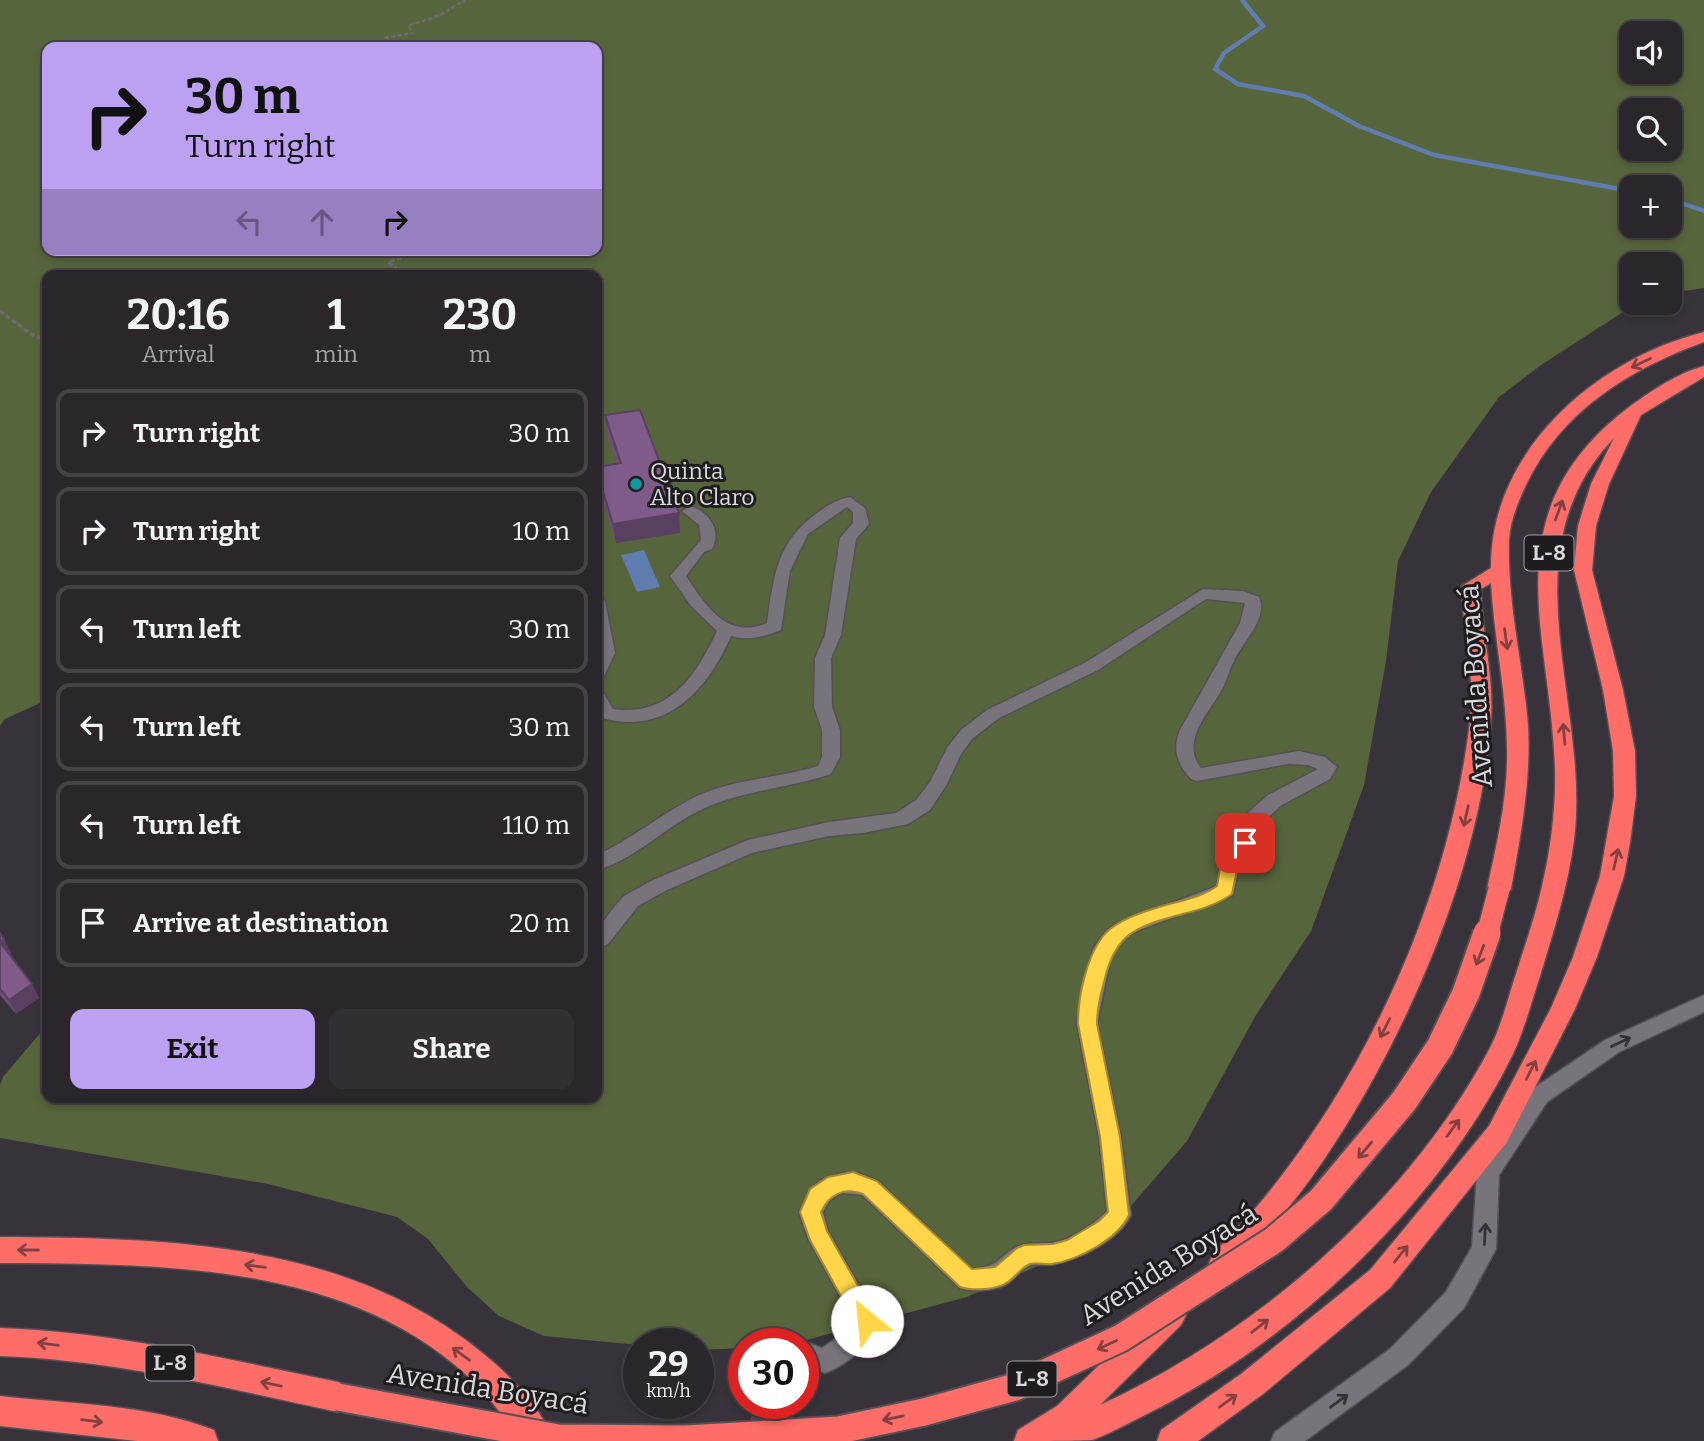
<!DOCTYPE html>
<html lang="en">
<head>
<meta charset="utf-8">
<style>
  body { margin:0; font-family:Bitter,serif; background:#322e34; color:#f1f3f6; height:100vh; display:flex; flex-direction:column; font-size:26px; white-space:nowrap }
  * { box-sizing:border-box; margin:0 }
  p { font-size:23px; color:#a5a5a9 }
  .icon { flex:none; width:38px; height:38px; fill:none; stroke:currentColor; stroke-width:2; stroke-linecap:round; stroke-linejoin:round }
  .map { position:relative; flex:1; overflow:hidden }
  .panel { position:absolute; left:42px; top:270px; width:560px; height:833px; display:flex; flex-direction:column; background:#2a262c; border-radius:14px; box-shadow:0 4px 10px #0003,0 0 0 2px #464348 }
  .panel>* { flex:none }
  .guide { position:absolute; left:42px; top:42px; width:560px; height:214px; border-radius:14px; box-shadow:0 4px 10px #0003,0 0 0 2px #464348; background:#bca0f2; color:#111; overflow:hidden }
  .buttons { position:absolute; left:1619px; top:21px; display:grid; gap:14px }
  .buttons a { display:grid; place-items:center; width:63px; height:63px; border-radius:14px; background:#2a262c; box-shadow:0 4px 10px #0003,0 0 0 2px #464348; font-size:35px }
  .speed { position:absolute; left:623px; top:1328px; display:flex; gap:14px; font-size:35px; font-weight:700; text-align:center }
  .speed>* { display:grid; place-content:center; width:91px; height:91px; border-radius:50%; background:#2a262c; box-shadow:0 4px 10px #0003,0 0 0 2px #464348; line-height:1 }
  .speed small { font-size:18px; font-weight:400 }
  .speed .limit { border:10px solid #d22; background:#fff; color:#111 }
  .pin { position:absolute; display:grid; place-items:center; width:60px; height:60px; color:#fff; margin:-30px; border-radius:14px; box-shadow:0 4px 10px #0006 }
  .me { position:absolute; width:77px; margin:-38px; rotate:332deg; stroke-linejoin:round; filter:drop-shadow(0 0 5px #0008) }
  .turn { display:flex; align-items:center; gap:24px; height:147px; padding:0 28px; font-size:32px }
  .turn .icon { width:91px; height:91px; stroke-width:2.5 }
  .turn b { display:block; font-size:49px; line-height:60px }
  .lanes { display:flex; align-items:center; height:66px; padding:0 28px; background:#0003; justify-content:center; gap:35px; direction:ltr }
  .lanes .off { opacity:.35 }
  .eta { display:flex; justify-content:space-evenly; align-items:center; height:119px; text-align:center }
  .eta b { font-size:42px; font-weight:700; line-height:49px }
  .cta { display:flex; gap:14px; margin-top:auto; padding:14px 28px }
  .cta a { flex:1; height:80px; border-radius:14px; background:#bca0f2; color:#111; font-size:28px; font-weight:700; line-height:80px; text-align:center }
  .cta a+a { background:#322e34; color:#f1f3f6 }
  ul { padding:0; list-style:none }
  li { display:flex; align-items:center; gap:21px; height:88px; margin:0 14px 10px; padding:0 14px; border:4px solid #464348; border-radius:14px }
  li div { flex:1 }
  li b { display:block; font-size:26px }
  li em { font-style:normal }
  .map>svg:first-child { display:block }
  .green { fill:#57653c; fill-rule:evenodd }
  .water { fill:#5f7dae }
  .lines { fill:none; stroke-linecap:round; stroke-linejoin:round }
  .stream { stroke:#5f7dae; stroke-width:4.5 }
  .minor-tunnel { stroke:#504c52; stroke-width:23; stroke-dasharray:23 11; stroke-linecap:butt }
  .minor-casing { stroke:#545055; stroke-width:3 }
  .highway-casing { stroke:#545055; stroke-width:3 }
  .path-far1 { stroke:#6e6970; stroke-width:2.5; stroke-dasharray:4.5 2; stroke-linecap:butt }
  .path { stroke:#6e6970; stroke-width:3.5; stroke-dasharray:5 2.5; stroke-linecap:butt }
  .minor { fill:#79737b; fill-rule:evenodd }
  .highway { fill:#fe6d68; fill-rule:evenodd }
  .highway-bridge-far1-casing { stroke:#545055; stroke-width:24; stroke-linecap:butt }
  .highway-bridge-casing { stroke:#545055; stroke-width:31; stroke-linecap:butt }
  .highway-bridge-far1 { stroke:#fe6d68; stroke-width:21 }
  .highway-bridge { stroke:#fe6d68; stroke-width:27 }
  .wall { fill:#6d4e77 }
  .shaded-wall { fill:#594061 }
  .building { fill:#7f5b8a; stroke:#594061; stroke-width:2 }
  .oneway { stroke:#834040 }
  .oneway2 { stroke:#353236 }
  .route { fill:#ffd54a; stroke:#a68a30; stroke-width:2 }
  .culture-dot { fill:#0f9aa8; stroke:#1e1c1f; stroke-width:2.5 }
  .labels { text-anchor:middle; stroke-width:6; stroke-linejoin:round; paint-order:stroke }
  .shield { fill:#1e1c1f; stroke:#a29fa3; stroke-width:2 }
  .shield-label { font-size:21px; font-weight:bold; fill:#dbd7dc }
  .poi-label { font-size:23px; fill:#dbd7dc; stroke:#1e1c1f; text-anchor:start }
  .near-street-label { font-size:28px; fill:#dbd7dc; stroke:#1e1c1f }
</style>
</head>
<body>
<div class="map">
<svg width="1704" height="1441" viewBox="0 0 1704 1441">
  <rect width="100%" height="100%" fill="#38333a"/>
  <path class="green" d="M 0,0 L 1704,0 L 1704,288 L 1670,293 L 1670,264 L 1631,264 L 1631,303 L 1644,303 L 1620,314 L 1541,365 L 1499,397 L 1431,492 L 1398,561 L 1386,661 L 1364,785 L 1311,931 L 1256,1015 L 1187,1141 L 1130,1207 L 1065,1254 L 967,1297 L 791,1344 L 744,1344 L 744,1348 L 698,1350 L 698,1344 L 639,1345 L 544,1336 L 499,1316 L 467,1287 L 428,1239 L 397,1217 L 268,1184 L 0,1138 L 0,1085 L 3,1077 L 47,1025 L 47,1097 L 597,1097 L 597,275 L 47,275 L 47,700 L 5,719 L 0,726 ZM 1631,33 L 1670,33 L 1670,72 L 1631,72 ZM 47,47 L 597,47 L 597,250 L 47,250 ZM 1631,110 L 1670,110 L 1670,149 L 1631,149 ZM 1631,187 L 1670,187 L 1670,226 L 1631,226 Z"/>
  <polygon class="water" points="644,550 660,587 637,592 621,555"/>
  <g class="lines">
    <g class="stream">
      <polyline points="1242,0 1263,26 1224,53 1215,69 1238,84 1304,96 1359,126 1434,155 1631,191"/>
      <polyline points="1670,199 1704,211"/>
    </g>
    <polyline class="minor-tunnel" points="753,1441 770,1404"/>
    <g class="minor-casing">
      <g id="minor">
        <path d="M 850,497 L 865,508 L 869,524 L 856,539 L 841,635 L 831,658 L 832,707 L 840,730 L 840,757 L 831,774 C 790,788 745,790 705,808 C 667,824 639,858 597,870 L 597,855 C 630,840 657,817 689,800 C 728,779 776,779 818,766 L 822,757 L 822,730 L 814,707 L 815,658 L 825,635 L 840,538 L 853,523 L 853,512 L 847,507 L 808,534 L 790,571 L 781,630 C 763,637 750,641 731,636 C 707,691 666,736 602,718 L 597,712 L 597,690 L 603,692 L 613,709 C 669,717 696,676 717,631 L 691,606 L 670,576 L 701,540 L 699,525 L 682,511 L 690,506 C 709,512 722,530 712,549 L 704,552 L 686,576 C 706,606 727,640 767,623 C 773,581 776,544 812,517 C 825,507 834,500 850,497 Z"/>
        <path d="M 1203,589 L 1243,591 L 1259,597 C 1269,618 1242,643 1234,661 C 1229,670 1227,681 1221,691 C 1208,714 1180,742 1201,768 L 1299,751 L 1325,757 L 1337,767 L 1330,779 L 1282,805 L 1257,827 L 1254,843 L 1241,856 L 1233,895 L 1134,932 L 1121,941 L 1112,952 L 1097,1024 L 1121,1137 L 1131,1215 C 1119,1240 1081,1258 1055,1264 C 1047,1266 1035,1263 1028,1266 C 1020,1270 1015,1279 1007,1284 C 995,1291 972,1292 960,1288 L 862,1195 L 840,1193 L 829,1201 L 823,1212 L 828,1231 L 879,1321 C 868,1345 851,1363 825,1373 L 803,1365 L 803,1344 L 796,1344 L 803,1341 L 822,1348 L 850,1329 L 854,1321 L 809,1241 L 799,1212 L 808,1195 L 819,1181 L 842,1173 L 860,1174 L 878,1181 L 972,1269 C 1002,1265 994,1260 1016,1247 C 1026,1242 1039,1244 1049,1243 C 1069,1242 1093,1225 1107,1211 L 1099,1137 L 1077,1024 L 1093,949 L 1107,930 L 1120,922 L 1217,886 L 1222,853 L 1236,840 L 1241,819 L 1268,795 L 1318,769 L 1308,765 L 1288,764 L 1197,781 L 1191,779 C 1177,763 1172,750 1180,730 L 1240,623 L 1245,603 L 1206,599 L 1098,670 L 999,718 L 973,738 L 961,754 L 947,784 L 930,810 L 908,824 L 863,833 L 829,836 L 752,853 L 667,890 L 638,906 L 609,943 L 597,950 L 597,930 L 615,906 L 624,896 L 653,880 L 748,840 L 829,822 L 896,813 L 916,800 L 930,782 L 947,748 L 961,730 L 987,710 L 1086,662 Z"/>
        <polygon points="597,596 605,601 615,653 603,678 597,680"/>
        <polygon points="1704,995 1704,1012 1619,1052 1547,1102 1499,1175 1496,1249 1464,1308 1408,1365 1305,1441 1271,1441 1275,1432 1390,1349 1446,1292 1472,1247 1477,1173 1531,1090 1605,1040"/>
      </g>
    </g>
    <g class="highway-casing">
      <g id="highway">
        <path d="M 1704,332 L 1704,342 C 1630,369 1561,411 1526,485 C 1518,502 1510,521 1509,540 C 1507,603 1523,664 1528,725 C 1531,781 1521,834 1511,889 L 1507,895 L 1499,898 L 1491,895 L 1487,889 C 1497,843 1508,797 1507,750 C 1507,694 1494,639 1491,583 L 1481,589 L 1481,592 C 1482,635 1494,676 1491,719 C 1482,866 1405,1040 1323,1161 C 1296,1201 1265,1236 1233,1272 L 1223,1276 L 1213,1272 L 1209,1263 L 1213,1254 C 1228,1237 1245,1221 1260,1203 C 1369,1071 1447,899 1469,729 C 1473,699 1471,668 1467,639 C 1465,621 1461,604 1462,586 L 1491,568 C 1490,451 1596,359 1704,332 Z"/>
        <path d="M 1704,366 L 1704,377 L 1641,415 L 1609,484 L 1596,526 L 1592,570 L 1623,690 L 1635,751 L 1636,796 L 1630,843 L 1624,876 L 1597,957 L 1575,1009 L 1507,1142 L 1390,1288 L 1263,1394 L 1198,1441 L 1157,1441 L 1161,1430 L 1241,1374 L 1370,1270 L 1489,1126 L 1551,1008 L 1573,957 L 1600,876 L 1614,796 L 1613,751 L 1603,690 L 1574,570 L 1578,526 L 1591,484 L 1614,438 C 1504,553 1591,703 1574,840 C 1568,886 1554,930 1541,973 C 1532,1000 1525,1028 1513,1054 C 1440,1203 1293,1342 1145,1415 C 1128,1423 1110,1434 1092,1440 C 1072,1441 1035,1441 1014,1441 L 1018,1430 L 1057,1406 L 1161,1305 L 1171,1301 L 1181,1305 L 1186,1315 L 1181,1325 L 1100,1405 C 1257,1333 1409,1201 1490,1048 C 1501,1027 1507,1002 1514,980 C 1524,948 1535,918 1542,886 C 1551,847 1556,808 1555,769 C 1551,634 1493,519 1619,415 C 1643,396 1675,374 1704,366 Z"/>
        <path d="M 0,1237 C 163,1238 336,1241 471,1344 C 503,1368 538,1402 553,1439 L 521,1441 C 507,1422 494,1403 478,1386 C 355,1262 162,1264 0,1263 Z"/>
        <path d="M 0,1328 C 115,1332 226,1359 338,1382 L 349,1387 L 353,1397 L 349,1407 L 338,1412 C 226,1388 115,1360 0,1356 Z"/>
        <path d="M 0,1396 C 70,1404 148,1404 214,1430 L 218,1441 L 137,1441 L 0,1426 Z"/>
      </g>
    </g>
    <polyline class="path-far1" points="378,47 383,46 385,38 413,33 408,26 438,16 465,0"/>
    <g class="path">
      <polyline points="404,275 388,262 425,250"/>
      <polyline points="0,311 31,334 47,341"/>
    </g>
    <use href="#minor" class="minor"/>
    <use href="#highway" class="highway"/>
    <g class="highway-bridge-far1-casing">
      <polyline id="highway-bridge-far1" points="1487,935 1499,889"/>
    </g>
    <g class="highway-bridge-casing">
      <polyline id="highway-bridge" points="338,1397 558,1438 686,1439 839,1430 924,1412 1015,1387 1121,1338 1274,1240 1321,1200 1404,1101 1440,1047 1466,993 1487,933"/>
    </g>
    <use href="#highway-bridge-far1" class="highway-bridge-far1"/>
    <use href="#highway-bridge" class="highway-bridge"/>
  </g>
  <g class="wall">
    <polygon points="605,415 679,513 680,533 616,543 598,486 597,480 597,467 617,464 607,434"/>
    <polygon points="0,933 11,953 9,954 32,984 39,998 16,1014 0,995"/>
  </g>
  <g class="shaded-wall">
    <polygon points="679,513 680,533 616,543 613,524"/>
    <polygon points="4,939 11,953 7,956 0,942"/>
    <polygon points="32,984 39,998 16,1014 9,1000"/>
  </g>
  <g class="building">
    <polygon points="640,410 679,513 613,524 597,472 597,467 621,463 605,415"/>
    <polygon points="0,933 4,939 0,942"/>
    <polygon points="0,942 32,984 9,1000 0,989"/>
  </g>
  <defs><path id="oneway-shaft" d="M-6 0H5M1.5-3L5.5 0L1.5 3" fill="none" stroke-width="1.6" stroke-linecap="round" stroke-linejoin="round" transform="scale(1.75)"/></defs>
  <g class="oneway">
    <use href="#oneway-shaft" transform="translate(1641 363) rotate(155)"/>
    <use href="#oneway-shaft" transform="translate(1559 510) rotate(-70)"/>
    <use href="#oneway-shaft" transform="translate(1506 639) rotate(82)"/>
    <use href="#oneway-shaft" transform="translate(1564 734) rotate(-95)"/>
    <use href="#oneway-shaft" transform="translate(1466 816) rotate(103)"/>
    <use href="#oneway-shaft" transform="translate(1616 859) rotate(-77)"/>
    <use href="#oneway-shaft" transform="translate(1480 955) rotate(111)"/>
    <use href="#oneway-shaft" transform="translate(1385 1028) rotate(117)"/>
    <use href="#oneway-shaft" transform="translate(1531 1070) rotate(-63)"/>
    <use href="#oneway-shaft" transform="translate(1453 1128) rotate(-54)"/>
    <use href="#oneway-shaft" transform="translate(1365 1150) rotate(130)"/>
    <use href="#oneway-shaft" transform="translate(28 1250) rotate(180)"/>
    <use href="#oneway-shaft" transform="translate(1401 1254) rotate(-51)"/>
    <use href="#oneway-shaft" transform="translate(255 1266) rotate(-172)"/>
    <use href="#oneway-shaft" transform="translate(1260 1326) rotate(-38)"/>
    <use href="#oneway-shaft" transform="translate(48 1344) rotate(-172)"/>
    <use href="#oneway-shaft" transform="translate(1107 1345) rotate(155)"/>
    <use href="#oneway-shaft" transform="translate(461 1354) rotate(-144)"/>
    <use href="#oneway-shaft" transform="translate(271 1384) rotate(-168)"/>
    <use href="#oneway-shaft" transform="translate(1228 1401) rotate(-36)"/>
    <use href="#oneway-shaft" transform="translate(893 1418) rotate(168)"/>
    <use href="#oneway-shaft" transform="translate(92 1421) rotate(7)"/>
  </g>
  <g class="oneway2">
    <use href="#oneway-shaft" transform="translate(1621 1042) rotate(-26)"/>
    <use href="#oneway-shaft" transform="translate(1485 1234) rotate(-87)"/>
    <use href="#oneway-shaft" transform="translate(1339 1401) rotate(-36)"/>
  </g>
  <path class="route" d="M 1245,837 L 1254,843 L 1240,856 L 1232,894 C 1214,907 1193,911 1172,917 C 1130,928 1114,939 1104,982 C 1100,996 1097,1010 1097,1024 L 1120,1137 L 1129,1215 C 1118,1239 1078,1260 1052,1264 C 1045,1265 1036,1262 1030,1264 C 1022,1267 1015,1277 1008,1282 C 997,1290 972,1291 960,1287 L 863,1194 C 845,1187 829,1194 821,1212 L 827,1231 L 878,1321 L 875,1329 L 867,1332 L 859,1329 L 810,1240 L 800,1212 L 810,1189 L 828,1177 L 853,1172 L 877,1181 L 972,1269 L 995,1267 L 1017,1248 L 1024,1245 L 1053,1244 L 1067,1240 L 1099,1221 L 1108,1212 L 1100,1137 L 1078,1024 C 1078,997 1086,958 1103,936 C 1114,922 1139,913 1156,908 C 1177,901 1199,899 1217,886 C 1221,866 1221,844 1245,837 Z"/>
  <circle class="culture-dot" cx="636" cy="484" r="7"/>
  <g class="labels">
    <g class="shield">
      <rect x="1524.5" y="535.5" width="49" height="35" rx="5"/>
      <rect x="145.5" y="1345.5" width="49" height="35" rx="5"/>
      <rect x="1007.5" y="1361.5" width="49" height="35" rx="5"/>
    </g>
    <g class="shield-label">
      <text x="1549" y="560">L-8</text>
      <text x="170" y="1370">L-8</text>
      <text x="1032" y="1386">L-8</text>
    </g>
    <g class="poi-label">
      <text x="650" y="479">Quinta<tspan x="650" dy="26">Alto Claro</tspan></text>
    </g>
    <g class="near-street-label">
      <text transform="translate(1475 686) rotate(-94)" y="10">Avenida Boyacá</text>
      <text transform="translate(1168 1264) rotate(-32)" y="10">Avenida Boyacá</text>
      <text transform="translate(488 1388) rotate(9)" y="10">Avenida Boyacá</text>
    </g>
  </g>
</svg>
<div class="buttons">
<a><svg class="icon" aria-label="sound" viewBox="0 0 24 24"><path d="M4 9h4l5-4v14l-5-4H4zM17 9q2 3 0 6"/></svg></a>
<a><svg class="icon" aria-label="search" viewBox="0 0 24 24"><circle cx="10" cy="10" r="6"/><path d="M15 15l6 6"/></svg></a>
<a>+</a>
<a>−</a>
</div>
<div class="speed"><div>29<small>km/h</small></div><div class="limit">30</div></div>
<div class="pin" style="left:1245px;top:843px;background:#d93025"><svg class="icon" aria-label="arrive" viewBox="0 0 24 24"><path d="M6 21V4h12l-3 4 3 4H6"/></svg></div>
<svg class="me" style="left:867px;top:1321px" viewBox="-20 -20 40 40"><circle r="19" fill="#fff"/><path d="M0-13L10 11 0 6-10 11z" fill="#ffd54a"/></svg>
<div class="guide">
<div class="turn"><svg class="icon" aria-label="right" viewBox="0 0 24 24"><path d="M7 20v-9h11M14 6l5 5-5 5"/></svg><div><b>30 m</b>Turn right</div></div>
<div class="lanes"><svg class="icon off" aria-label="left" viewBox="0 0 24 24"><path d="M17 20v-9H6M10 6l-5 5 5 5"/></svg><svg class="icon off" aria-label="ahead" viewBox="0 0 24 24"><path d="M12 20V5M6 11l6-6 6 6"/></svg><svg class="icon" aria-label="right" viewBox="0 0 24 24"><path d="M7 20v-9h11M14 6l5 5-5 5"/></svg></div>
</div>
<section class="panel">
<div class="eta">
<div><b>20:16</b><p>Arrival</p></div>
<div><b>1</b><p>min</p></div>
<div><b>230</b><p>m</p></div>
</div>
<ul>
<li><svg class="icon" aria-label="right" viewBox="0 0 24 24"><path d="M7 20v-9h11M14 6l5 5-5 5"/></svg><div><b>Turn right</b></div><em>30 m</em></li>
<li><svg class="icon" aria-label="right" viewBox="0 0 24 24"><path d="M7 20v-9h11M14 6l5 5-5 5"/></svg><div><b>Turn right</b></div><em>10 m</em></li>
<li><svg class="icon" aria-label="left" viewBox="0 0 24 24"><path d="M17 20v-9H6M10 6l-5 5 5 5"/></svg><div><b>Turn left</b></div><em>30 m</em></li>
<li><svg class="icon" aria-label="left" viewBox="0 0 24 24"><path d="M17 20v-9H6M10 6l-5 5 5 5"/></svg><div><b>Turn left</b></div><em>30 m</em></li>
<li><svg class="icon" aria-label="left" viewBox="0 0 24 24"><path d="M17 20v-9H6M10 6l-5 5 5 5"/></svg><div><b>Turn left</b></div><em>110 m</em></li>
<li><svg class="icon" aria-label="arrive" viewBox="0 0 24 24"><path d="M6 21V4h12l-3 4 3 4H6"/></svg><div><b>Arrive at destination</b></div><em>20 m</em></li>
</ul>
<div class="cta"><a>Exit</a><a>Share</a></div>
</section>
</div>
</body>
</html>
